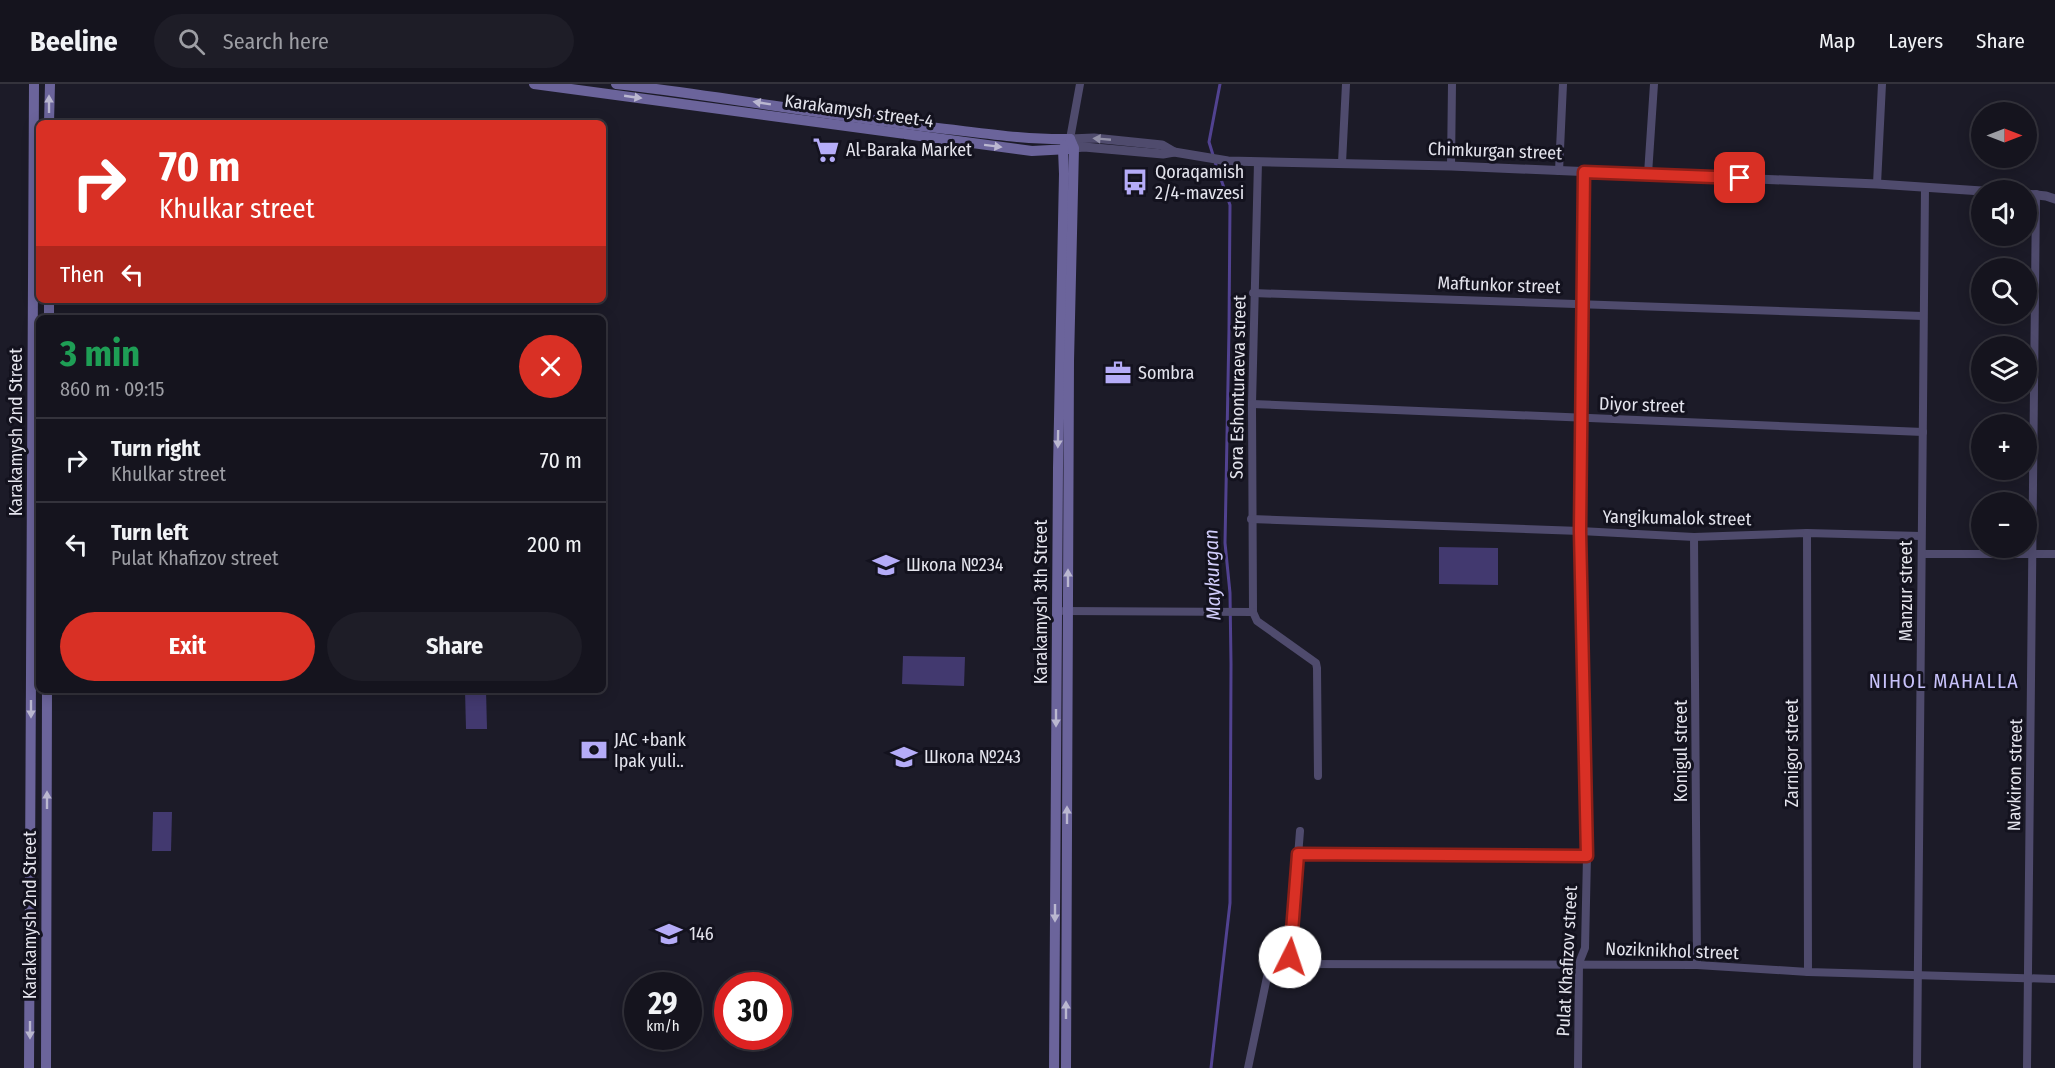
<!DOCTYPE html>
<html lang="en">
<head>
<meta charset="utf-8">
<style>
  body { margin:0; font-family:"Fira Sans Condensed",sans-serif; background:#1e1d27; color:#f1f3f6; height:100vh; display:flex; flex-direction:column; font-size:22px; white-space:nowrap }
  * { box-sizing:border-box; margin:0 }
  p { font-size:20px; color:#9d9ea4 }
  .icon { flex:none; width:33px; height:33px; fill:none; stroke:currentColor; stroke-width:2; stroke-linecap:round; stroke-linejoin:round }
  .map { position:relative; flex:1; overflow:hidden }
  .drawer { position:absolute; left:36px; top:231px; width:570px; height:378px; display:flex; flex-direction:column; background:#15141e; border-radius:9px; box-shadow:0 3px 15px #0003,0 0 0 2px #34333c }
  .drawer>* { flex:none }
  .guide { position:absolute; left:36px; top:36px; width:570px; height:183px; border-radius:9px; box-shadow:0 3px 15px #0003,0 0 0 2px #34333c; background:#d93025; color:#fff; overflow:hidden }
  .needle { width:39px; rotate:90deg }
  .buttons { position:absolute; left:1971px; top:18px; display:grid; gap:12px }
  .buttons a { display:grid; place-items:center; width:66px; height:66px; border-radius:50%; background:#15141e; box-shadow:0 3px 15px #0003,0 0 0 2px #34333c; font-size:30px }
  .speed { position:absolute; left:624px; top:888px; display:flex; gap:12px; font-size:30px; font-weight:700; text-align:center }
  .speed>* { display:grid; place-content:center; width:78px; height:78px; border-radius:50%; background:#15141e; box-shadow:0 3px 15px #0003,0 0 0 2px #34333c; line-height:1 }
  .speed small { font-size:15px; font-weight:400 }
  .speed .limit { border:9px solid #d22; background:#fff; color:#111 }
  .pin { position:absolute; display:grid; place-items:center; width:51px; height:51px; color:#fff; margin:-26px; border-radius:12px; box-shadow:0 3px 9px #0006 }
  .me { position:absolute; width:66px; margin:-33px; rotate:4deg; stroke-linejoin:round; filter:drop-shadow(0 0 4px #0008) }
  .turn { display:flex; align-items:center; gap:21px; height:126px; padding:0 24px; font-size:27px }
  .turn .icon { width:78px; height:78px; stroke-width:2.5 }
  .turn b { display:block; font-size:42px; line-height:51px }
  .then { display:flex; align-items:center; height:57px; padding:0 24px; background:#0003; gap:12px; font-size:22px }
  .round { display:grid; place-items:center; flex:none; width:63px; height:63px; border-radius:32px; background:#1e1d27 }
  .headline { display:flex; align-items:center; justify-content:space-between; height:102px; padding:0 24px }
  h1 { font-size:36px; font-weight:700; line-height:45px; color:#1e9e55 }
  .action { display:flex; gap:12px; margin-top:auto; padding:12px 24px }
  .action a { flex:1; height:69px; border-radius:36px; background:#d93025; color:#fff; font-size:24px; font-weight:700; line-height:69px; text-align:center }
  .action a+a { background:#1e1d27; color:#f1f3f6 }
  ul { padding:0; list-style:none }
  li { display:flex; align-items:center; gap:18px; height:84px; padding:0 24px; border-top:2px solid #34333c }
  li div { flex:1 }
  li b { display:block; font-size:22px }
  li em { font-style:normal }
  header { display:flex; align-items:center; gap:36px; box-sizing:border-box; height:84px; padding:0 30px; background:#15141e; border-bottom:2px solid #34333c }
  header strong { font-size:28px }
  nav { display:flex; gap:33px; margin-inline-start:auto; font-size:21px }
  .search { width:420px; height:54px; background:#1e1d27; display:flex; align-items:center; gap:15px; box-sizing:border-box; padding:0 21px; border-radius:33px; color:#9d9ea4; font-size:22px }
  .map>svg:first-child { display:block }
  .green { fill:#42396f }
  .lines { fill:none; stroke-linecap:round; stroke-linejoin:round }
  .stream { stroke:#514290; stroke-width:3 }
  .minor { stroke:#4f4b6d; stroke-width:8 }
  .tertiary { stroke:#4f4b6d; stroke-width:9 }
  .secondary { stroke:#6b649b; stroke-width:10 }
  .oneway { fill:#bab7d0 }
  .oneway2 { fill:#9290a7 }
  .route-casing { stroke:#8d1f18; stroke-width:15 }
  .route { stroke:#d93025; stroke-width:10 }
  .labels { text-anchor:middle; stroke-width:6; stroke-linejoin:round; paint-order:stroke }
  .street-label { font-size:18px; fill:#e4e4ed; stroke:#13121e }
  .poi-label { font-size:18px; fill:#e4e4ed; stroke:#13121e; text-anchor:start }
  .water-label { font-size:20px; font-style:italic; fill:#d1cdfa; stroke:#13121e }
  .neighbourhood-label { font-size:20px; letter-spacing:1.5px; fill:#c8c2fb; stroke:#13121e }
</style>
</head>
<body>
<header>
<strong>Beeline</strong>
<div class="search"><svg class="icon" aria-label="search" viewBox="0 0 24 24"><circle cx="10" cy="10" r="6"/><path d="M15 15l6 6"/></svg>Search here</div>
<nav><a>Map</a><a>Layers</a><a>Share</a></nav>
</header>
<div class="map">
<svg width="2055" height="984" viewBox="0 0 2055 984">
  <rect width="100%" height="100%" fill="#1c1b28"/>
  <g class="green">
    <polygon points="1439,463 1498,464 1498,501 1439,500"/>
    <polygon points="903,572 965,573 964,602 902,600"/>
    <polygon points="465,606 486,606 487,645 466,645"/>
    <polygon points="153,728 172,728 171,767 152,767"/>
  </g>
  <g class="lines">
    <g class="stream">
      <polyline points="1213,71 1209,58 1220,0"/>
      <polyline points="1211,984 1230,819 1231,580 1230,509 1225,459 1229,245 1230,121 1215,78"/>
    </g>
    <g class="minor">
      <polyline points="1070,55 1080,0"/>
      <polyline points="1258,78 1252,320 1253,528 1257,537 1316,579 1317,584 1318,692"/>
      <polyline points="1342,79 1346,0"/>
      <polyline points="1451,82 1452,0"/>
      <polyline points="1559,87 1563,0"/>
      <polyline points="1648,90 1654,0"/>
      <polyline points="1877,100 1882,0"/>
      <polyline points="1253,209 1923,232"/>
      <polyline points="1252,320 1923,348"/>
      <polyline points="1251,435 1580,447 1694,453 1807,449 1921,452"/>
      <polyline points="1807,449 1808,888"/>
      <polyline points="1694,453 1697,881"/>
      <polyline points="1922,470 2055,470"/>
      <polyline points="1064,527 1253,528"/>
      <polyline points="1297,770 1587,772"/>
      <polyline points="1287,880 1697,881 1808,888 2055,895"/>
      <path d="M 1248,984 L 1267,893 C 1272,884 1278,880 1287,880 L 1290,873 L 1300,747"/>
      <polyline points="1578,984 1579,879 1585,864 1587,772 1580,447 1584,88"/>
      <polyline points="1917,984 1925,103"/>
      <polyline points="2027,984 2036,110"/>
    </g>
    <g class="tertiary">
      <polyline points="1070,55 1094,54 1162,61 1174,68"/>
      <polyline points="1074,64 1084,63 1163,70 1174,68 1228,77 1451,82 1877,100 1982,107"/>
      <polyline points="2026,110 2046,112 2055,115"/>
    </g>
    <g class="secondary">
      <polyline points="534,0 1032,67 1069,65"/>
      <path d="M 616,0 C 721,12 824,31 929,43 C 976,48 1023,56 1070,55"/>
      <polyline points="49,39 50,0"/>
      <polyline points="49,234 49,216"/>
      <polyline points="29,984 34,0"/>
      <polyline points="46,984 47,606"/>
      <polyline points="1054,984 1058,384 1064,90 1063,65 1070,55"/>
      <polyline points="1066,984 1069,277 1074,64 1070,55"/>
    </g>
  </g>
  <defs><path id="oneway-solid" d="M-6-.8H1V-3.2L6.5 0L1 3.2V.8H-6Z" transform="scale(1.5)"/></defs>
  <g class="oneway">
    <use href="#oneway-solid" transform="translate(633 13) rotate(8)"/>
    <use href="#oneway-solid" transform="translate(762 19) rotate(-171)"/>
    <use href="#oneway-solid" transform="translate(49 20) rotate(-90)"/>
    <use href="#oneway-solid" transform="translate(993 62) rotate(7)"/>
    <use href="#oneway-solid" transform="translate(1058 355) rotate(91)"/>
    <use href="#oneway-solid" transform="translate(1068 494) rotate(-90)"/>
    <use href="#oneway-solid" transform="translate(31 625) rotate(90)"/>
    <use href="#oneway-solid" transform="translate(1056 634) rotate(90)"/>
    <use href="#oneway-solid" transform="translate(47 716) rotate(-90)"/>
    <use href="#oneway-solid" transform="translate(1067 731) rotate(-90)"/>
    <use href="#oneway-solid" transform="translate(1055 829) rotate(90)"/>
    <use href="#oneway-solid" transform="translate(1066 926) rotate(-90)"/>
    <use href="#oneway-solid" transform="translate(30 946) rotate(90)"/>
  </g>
  <use class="oneway2" href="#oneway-solid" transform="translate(1102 55) rotate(-175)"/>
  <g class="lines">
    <g class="route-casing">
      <polyline id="route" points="1290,873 1298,770 1587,772 1580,447 1584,88 1740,94"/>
    </g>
    <use href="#route" class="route"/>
  </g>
  <defs>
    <g id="supermarket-bare" transform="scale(2.07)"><path d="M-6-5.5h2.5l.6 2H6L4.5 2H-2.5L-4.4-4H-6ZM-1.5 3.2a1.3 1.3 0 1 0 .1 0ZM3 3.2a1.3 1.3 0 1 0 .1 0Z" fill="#b5acf8" stroke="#13121e" stroke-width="2.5" paint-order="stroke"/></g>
    <g id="bus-bare" transform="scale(2.07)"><path d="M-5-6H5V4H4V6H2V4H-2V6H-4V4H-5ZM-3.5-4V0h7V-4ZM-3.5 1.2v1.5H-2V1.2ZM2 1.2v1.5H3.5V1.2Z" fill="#b5acf8" stroke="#13121e" stroke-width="2.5" paint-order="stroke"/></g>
    <g id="office-bare" transform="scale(2.07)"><path d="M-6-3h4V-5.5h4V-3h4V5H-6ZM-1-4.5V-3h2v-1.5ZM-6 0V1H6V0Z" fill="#b5acf8" stroke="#13121e" stroke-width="2.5" paint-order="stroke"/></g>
    <g id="school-bare" transform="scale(2.07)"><path d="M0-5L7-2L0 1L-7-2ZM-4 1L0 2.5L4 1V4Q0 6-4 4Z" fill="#b5acf8" stroke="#13121e" stroke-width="2.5" paint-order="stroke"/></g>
    <g id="bank-bare" transform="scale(2.07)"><path d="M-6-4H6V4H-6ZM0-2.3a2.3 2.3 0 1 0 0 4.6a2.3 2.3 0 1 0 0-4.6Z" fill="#b5acf8" stroke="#13121e" stroke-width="2.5" paint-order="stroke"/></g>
  </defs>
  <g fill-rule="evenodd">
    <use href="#supermarket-bare" x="826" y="66"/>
    <use href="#bus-bare" x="1135" y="98"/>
    <use href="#office-bare" x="1118" y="289"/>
    <use href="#school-bare" x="886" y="481"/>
    <use href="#bank-bare" x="594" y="666"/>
    <use href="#school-bare" x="904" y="673"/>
    <use href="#school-bare" x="669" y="850"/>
  </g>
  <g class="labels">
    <g class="street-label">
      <text transform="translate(859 27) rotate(8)" y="6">Karakamysh street-4</text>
      <text transform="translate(1495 67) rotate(2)" y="6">Chimkurgan street</text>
      <text transform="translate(1499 201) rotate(2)" y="6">Maftunkor street</text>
      <text transform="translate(1238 303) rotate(-89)" y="6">Sora Eshonturaeva street</text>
      <text transform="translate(1642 321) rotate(2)" y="6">Diyor street</text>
      <text transform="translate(16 348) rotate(-90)" y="6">Karakamysh 2nd Street</text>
      <text transform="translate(1677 434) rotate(1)" y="6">Yangikumalok street</text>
      <text transform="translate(1906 507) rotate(-90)" y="6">Manzur street</text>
      <text transform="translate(1041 518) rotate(-90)" y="6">Karakamysh 3th Street</text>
      <text transform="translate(1681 667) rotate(-90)" y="6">Konigul street</text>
      <text transform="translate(1792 669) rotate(-90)" y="6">Zarnigor street</text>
      <text transform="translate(2015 691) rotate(-89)" y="6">Navkiron street</text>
      <text transform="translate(30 831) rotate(-90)" y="6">Karakamysh 2nd Street</text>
      <text transform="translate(1672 867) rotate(2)" y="6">Noziknikhol street</text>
      <text transform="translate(1567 877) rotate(-87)" y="6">Pulat Khafizov street</text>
    </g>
    <g class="poi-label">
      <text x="846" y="72">Al-Baraka Market</text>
      <text x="1155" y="94">Qoraqamish<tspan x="1155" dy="21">2/4-mavzesi</tspan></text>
      <text x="1138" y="295">Sombra</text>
      <text x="906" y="487">Школа №234</text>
      <text x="614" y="662">JAC +bank<tspan x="614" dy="21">Ipak yuli..</tspan></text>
      <text x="924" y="679">Школа №243</text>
      <text x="689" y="856">146</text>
    </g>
    <g class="water-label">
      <text transform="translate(1212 491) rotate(-92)" y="7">Maykurgan</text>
    </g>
    <g class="neighbourhood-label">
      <text x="1944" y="604">NIHOL MAHALLA</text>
    </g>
  </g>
</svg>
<div class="buttons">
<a><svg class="needle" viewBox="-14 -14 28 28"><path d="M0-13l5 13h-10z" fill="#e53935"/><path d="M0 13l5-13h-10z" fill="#9d9ea4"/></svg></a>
<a><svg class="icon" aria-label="sound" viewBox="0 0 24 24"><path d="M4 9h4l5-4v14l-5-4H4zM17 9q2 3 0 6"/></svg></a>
<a><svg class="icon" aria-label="search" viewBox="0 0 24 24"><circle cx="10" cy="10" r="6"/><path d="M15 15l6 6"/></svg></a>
<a><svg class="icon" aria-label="layers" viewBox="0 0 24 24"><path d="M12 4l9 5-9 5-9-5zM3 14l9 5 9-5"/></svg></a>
<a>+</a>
<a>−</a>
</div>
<div class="speed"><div>29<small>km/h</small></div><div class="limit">30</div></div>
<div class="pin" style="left:1740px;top:94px;background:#d93025"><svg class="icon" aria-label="arrive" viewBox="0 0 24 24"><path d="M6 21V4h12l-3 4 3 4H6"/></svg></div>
<svg class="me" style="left:1290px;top:873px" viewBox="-20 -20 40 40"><circle r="19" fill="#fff"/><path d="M0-13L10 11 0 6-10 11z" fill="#d93025"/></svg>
<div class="guide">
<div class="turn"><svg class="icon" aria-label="right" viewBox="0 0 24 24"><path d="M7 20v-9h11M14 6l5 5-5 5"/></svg><div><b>70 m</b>Khulkar street</div></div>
<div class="then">Then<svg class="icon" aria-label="left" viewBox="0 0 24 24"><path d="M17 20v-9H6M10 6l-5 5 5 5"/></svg></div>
</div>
<section class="drawer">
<div class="headline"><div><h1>3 min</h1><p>860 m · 09:15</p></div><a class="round" style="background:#d93025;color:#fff"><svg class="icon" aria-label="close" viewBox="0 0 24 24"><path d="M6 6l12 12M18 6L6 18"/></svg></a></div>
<ul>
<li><svg class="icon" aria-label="right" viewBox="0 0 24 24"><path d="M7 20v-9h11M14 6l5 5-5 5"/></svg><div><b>Turn right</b><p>Khulkar street</p></div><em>70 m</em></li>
<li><svg class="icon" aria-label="left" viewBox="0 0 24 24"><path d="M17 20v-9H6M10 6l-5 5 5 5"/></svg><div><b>Turn left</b><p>Pulat Khafizov street</p></div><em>200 m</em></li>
</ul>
<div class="action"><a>Exit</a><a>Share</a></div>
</section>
</div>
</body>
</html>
